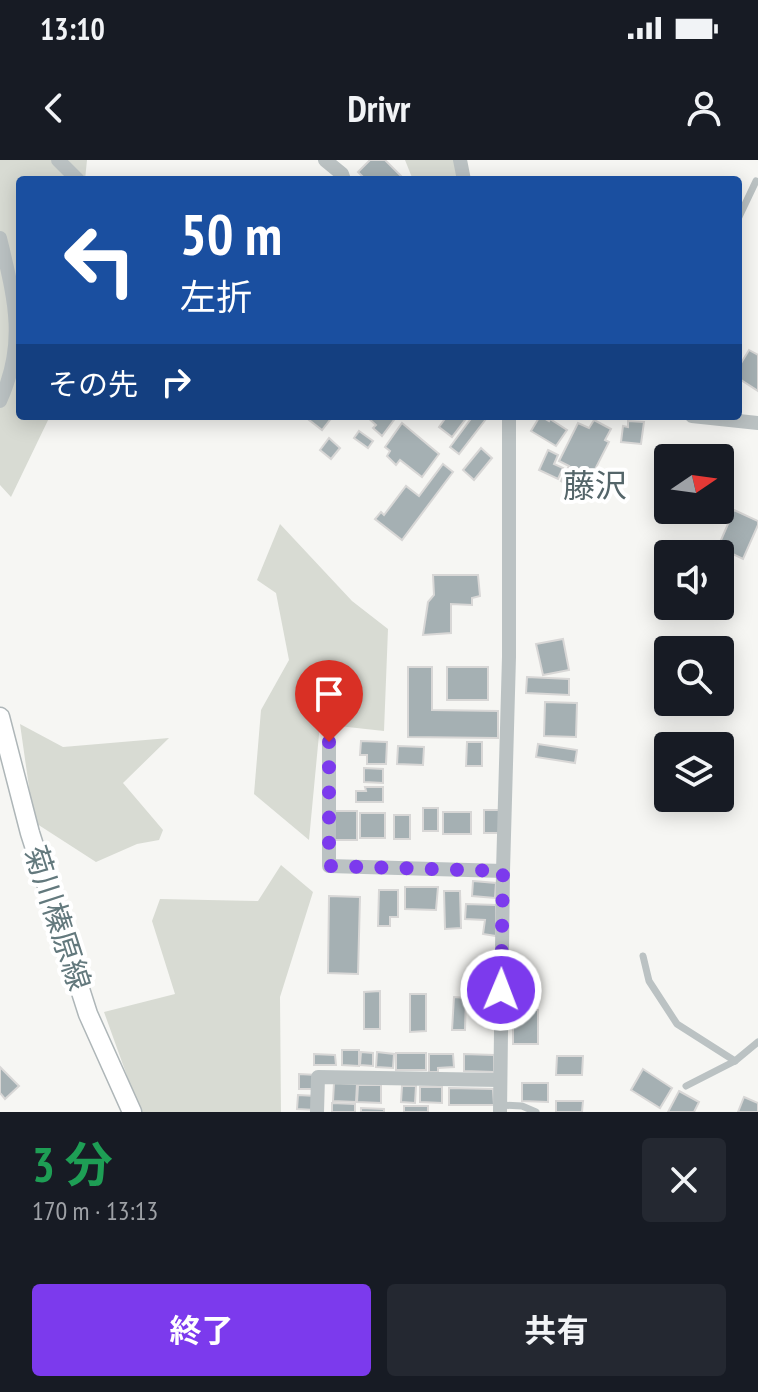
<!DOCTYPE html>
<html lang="ja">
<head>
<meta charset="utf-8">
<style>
  body { margin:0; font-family:"PT Sans Narrow","Noto Sans JP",sans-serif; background:#242831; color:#f1f3f6; height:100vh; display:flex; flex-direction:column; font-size:30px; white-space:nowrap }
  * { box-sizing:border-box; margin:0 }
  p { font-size:26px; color:#9ea1a6 }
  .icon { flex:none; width:44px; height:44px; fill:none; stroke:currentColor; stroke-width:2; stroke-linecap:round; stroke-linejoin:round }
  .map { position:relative; height:952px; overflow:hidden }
  .drawer { display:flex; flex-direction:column; background:#171b24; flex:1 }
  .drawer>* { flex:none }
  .guide { position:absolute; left:16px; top:16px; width:726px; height:244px; border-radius:8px; box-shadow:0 4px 20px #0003; background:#1a4fa0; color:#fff; overflow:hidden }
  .needle { width:52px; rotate:77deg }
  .controls { position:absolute; left:654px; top:284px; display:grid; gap:16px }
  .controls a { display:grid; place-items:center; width:80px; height:80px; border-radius:8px; background:#171b24; box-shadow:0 4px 20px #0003; font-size:40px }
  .pin { position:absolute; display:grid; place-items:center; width:68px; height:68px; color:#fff; margin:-82px -34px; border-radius:50% 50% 50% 0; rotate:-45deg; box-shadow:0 0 8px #0007 }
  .pin .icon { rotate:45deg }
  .me { position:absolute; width:88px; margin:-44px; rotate:1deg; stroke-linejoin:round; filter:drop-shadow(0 0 6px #0008) }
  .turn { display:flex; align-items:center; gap:28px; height:168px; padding:0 32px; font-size:36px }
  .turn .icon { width:104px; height:104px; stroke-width:2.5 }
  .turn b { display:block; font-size:56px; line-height:68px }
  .then { display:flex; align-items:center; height:76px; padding:0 32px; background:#0003; gap:16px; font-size:30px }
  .round { display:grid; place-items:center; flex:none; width:84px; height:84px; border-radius:8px; background:#242831 }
  .head { display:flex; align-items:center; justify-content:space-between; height:136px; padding:0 32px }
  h1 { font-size:48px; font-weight:700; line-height:60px; color:#1e9e55 }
  .cta { display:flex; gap:16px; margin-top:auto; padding:16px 32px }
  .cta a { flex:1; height:92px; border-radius:8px; background:#7c3aed; color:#fff; font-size:32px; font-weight:700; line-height:92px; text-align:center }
  .cta a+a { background:#242831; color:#f1f3f6 }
  .status { display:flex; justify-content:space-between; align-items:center; height:56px; padding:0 40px; background:#171b24; direction:ltr }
  .status svg { height:22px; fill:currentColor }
  header { display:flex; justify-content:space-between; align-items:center; height:104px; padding:0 32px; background:#171b24; font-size:36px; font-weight:700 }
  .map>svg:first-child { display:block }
  .green { fill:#d8dbd3 }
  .building { fill:#a5b0b3; stroke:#d8d7d6; stroke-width:2 }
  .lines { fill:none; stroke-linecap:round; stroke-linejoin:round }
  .secondary-casing { stroke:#aeb6b8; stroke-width:21 }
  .lane { stroke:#bbc2c3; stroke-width:7 }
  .street { stroke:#bbc2c3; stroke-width:14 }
  .secondary { stroke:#fff; stroke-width:18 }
  .route { stroke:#7c3aed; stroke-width:14; stroke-dasharray:0 25.2 }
  .labels { text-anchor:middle; stroke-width:8; stroke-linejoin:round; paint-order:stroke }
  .street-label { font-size:30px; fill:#63797d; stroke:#fff }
  .neighbourhood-label { font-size:32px; fill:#546569; stroke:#fff }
</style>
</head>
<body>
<div class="status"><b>13:10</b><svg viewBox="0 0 49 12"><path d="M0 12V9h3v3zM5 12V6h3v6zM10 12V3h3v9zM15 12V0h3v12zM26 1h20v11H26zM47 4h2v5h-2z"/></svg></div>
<header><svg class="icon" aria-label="back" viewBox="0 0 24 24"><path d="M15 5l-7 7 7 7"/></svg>Drivr<svg class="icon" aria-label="person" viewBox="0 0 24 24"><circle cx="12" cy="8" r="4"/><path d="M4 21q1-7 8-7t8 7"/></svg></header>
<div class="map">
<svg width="758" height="952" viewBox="0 0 758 952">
  <rect width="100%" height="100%" fill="#f6f6f3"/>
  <g class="green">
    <polygon points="0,0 87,0 85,20 20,20 20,256 50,256 11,337 0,325"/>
    <polygon points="405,0 458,0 460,20 413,20"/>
    <polygon points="280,364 352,441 388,469 384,571 320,564 309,680 254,634 261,550 289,500 276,433 257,420"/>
    <polygon points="20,564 63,587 169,578 123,623 163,670 159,680 137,684 96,702 34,662"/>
    <polygon points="281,705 313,732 280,837 281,952 140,952 104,852 175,834 152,761 160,739 258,741"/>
  </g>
  <g class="building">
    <polygon points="370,0 385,0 405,20 366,20 358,12"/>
    <polygon points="749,190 758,195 758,231 738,218 738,208"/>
    <polygon points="304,256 333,256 322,270"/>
    <polygon points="389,256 394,260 382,276 373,268 376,265 367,257"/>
    <polygon points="447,256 468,256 452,277 439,267"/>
    <polygon points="473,256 482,256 486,259 459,294 450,287"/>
    <polygon points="540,256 549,261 550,259 567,270 556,286 531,271"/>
    <polygon points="594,260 611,269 605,280 609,282 583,333 561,321 569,306 559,301 578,263 589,268"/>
    <polygon points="628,261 644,262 641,284 621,282 623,266 628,267"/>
    <polygon points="402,263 439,294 422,317 400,300 396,305 387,296 390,291 385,287"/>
    <polygon points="359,271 373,281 368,288 354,278"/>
    <polygon points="329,278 340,288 331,299 320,290"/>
    <polygon points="481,288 492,298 474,320 463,310"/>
    <polygon points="548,290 558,295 554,304 563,308 558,319 539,310"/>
    <polygon points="443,304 453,312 402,380 375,359 381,352 384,355 406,326 419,336"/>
    <polygon points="734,350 758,361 758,365 743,399 718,387"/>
    <polygon points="433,415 478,415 480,436 472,438 472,445 451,444 451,473 423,475 428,442 434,435"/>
    <polygon points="563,479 569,510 543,515 536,484"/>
    <polygon points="408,507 432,507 432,550 498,551 498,578 408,577"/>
    <rect x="447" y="507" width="41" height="33"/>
    <polygon points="527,517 569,519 569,535 526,533"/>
    <polygon points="545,542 577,543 576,577 544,576"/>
    <polygon points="361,581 387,582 386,604 367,604 367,595 360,595"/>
    <polygon points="467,582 482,582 482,606 466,606"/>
    <polygon points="538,584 577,590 575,603 536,597"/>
    <polygon points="398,586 424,587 423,605 397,604"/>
    <polygon points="364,608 383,609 383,623 364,622"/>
    <polygon points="365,627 383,627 383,642 356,642 356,631 366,631"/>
    <rect x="423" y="648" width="15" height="23"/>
    <rect x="484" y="650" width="15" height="23"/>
    <rect x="335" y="651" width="22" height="29"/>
    <rect x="443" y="652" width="28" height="22"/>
    <rect x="360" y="653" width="25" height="25"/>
    <rect x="394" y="655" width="16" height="24"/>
    <polygon points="473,721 496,723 495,738 472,736"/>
    <polygon points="405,727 438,727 436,750 405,749"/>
    <polygon points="379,730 398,730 398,757 390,757 390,766 378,766"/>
    <polygon points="444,731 460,731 461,768 445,769"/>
    <polygon points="329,736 360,737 358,814 328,813"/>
    <polygon points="466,744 496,745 496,776 483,774 485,760 465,759"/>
    <polygon points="380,831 380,869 364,869 364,832"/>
    <polygon points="410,834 426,834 426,871 410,872"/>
    <polygon points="454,837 466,838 465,870 452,870"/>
    <rect x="513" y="850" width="25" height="34"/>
    <polygon points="342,890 359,890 359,906 342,905"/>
    <polygon points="361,892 373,893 373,906 360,905"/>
    <polygon points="377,892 394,894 393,908 376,907"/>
    <rect x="396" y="893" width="30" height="17"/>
    <polygon points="314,894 335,895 336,905 314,905"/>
    <polygon points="429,894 453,894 454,907 438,908 438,912 429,912"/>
    <polygon points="464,894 494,895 494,912 464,911"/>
    <polygon points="557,896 583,896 582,915 556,915"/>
    <polygon points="0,907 19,926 5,939 0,933"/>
    <polygon points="643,909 672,928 660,948 631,930"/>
    <polygon points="299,914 317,915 316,929 299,929"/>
    <polygon points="334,923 357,924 356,942 333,941"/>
    <polygon points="522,923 548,923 548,942 522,941"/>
    <polygon points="358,925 381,925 381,943 357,942"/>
    <polygon points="402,926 416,926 415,943 401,942"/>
    <polygon points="420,927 442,927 442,943 420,942"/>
    <polygon points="449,928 493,929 494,945 449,945"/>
    <polygon points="679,931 699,942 694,952 668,952"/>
    <polygon points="298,935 316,936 315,950 297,949"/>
    <polygon points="744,937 758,943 758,952 738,952"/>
    <polygon points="556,941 583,941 582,952 556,952"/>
    <polygon points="332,943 355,944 355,952 332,952"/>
    <rect x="404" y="946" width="24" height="6"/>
    <polygon points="361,948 384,949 384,952 361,952"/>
  </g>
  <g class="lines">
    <g class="secondary-casing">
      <polyline id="secondary" points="0,557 30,673 88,854 132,952"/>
    </g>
    <g class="lane">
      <polyline points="738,59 756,21"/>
      <polyline points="643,796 649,821 677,864 735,901"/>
      <polyline points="686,926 735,901 758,882"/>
      <polyline points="500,945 522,946 536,952"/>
    </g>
    <g class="street">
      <polyline points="58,0 78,20"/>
      <polyline points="325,0 342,14 344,20"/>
      <polyline points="460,0 464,20"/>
      <path d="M 0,78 C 14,137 27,182 0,241"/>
      <polyline points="692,256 758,263"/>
      <polyline points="329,582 329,706 503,711"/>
      <polyline points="317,952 318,917 500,920"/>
      <polyline points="500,952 503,711 509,497 509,256"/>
    </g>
    <use href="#secondary" class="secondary"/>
  </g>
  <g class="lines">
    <polyline class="route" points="329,582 329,706 503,711 501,830"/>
  </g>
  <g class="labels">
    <g class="street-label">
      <text transform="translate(57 758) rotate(72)" y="10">菊川榛原線</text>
    </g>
    <g class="neighbourhood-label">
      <text x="595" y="337">藤沢</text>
    </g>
  </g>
</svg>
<div class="controls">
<a><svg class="needle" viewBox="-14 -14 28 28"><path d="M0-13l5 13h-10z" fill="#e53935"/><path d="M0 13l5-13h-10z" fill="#9ea1a6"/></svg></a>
<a><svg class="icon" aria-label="sound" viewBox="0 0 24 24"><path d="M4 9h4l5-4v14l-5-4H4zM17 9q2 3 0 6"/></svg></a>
<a><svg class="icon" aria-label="search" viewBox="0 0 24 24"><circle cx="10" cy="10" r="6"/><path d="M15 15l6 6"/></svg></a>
<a><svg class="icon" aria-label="layers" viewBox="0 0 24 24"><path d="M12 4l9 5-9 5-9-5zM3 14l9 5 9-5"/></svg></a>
</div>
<div class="pin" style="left:329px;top:582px;background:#d93025"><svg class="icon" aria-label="arrive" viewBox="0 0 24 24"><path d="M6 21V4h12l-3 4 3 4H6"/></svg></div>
<svg class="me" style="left:501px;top:830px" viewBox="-20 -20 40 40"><circle r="17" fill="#7c3aed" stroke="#fff" stroke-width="3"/><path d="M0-11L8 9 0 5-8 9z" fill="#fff"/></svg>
<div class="guide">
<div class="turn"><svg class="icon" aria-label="left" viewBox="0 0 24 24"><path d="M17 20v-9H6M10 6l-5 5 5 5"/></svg><div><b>50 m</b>左折</div></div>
<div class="then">その先<svg class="icon" aria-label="right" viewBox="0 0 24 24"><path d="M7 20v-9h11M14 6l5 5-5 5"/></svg></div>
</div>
</div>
<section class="drawer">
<div class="head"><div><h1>3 分</h1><p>170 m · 13:13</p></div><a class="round"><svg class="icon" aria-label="close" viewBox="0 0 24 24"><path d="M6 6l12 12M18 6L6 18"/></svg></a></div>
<div class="cta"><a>終了</a><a>共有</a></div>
</section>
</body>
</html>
